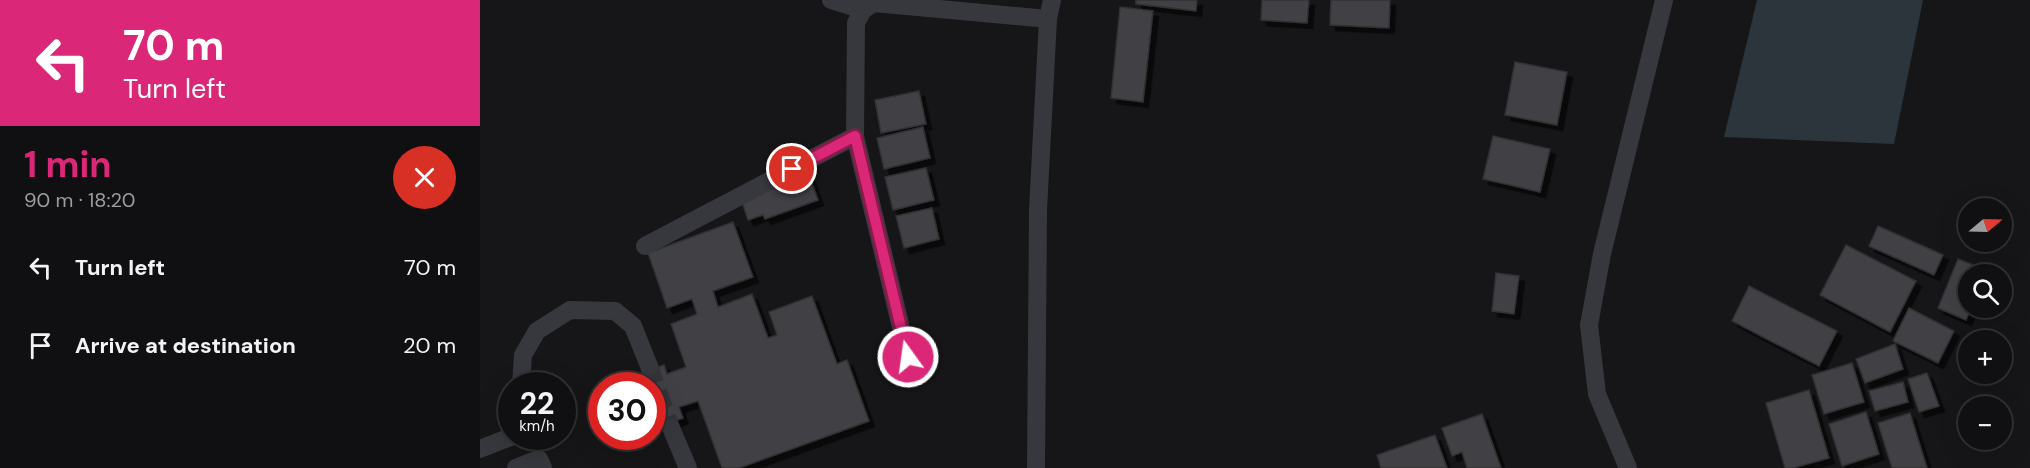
<!DOCTYPE html>
<html lang="en">
<head>
<meta charset="utf-8">
<style>
  body { margin:0; font-family:"DM Sans",sans-serif; background:#1e1e20; color:#f1f3f6; height:100vh; display:flex; flex-direction:column; font-size:22px; white-space:nowrap }
  * { box-sizing:border-box; margin:0 }
  p { font-size:20px; color:#9c9d9f }
  .icon { flex:none; width:33px; height:33px; fill:none; stroke:currentColor; stroke-width:2; stroke-linecap:round; stroke-linejoin:round }
  .map { position:relative; flex:1; overflow:hidden }
  .drawer { display:flex; flex-direction:column; background:#101012; width:480px }
  .drawer>* { flex:none }
  .guide { background:#db2777; color:#fff; overflow:hidden }
  .needle { width:39px; rotate:71deg }
  .buttons { position:absolute; left:1478px; top:198px; display:grid; gap:12px }
  .buttons a { display:grid; place-items:center; width:54px; height:54px; border-radius:50%; background:#101012; box-shadow:0 6px 24px #0002,0 0 0 2px #303032; font-size:30px }
  .speed { position:absolute; left:18px; top:372px; display:flex; gap:12px; font-size:30px; font-weight:700; text-align:center }
  .speed>* { display:grid; place-content:center; width:78px; height:78px; border-radius:50%; background:#101012; box-shadow:0 6px 24px #0002,0 0 0 2px #303032; line-height:1 }
  .speed small { font-size:15px; font-weight:400 }
  .speed .limit { border:9px solid #d22; background:#fff; color:#111 }
  .pin { position:absolute; display:grid; place-items:center; width:51px; height:51px; color:#fff; margin:-26px; border:3px solid #fff; border-radius:50%; box-shadow:0 2px 6px #0007 }
  .me { position:absolute; width:66px; margin:-33px; rotate:346deg; stroke-linejoin:round; filter:drop-shadow(0 0 4px #0008) }
  .turn { display:flex; align-items:center; gap:21px; height:126px; padding:0 24px; font-size:27px }
  .turn .icon { width:78px; height:78px; stroke-width:2.5 }
  .turn b { display:block; font-size:42px; line-height:51px }
  .round { display:grid; place-items:center; flex:none; width:63px; height:63px; border-radius:32px; background:#1e1e20 }
  .summary { display:flex; align-items:center; justify-content:space-between; height:102px; padding:0 24px }
  h1 { font-size:36px; font-weight:700; line-height:45px; color:#db2777 }
  ul { padding:0; list-style:none }
  li { display:flex; align-items:center; gap:18px; height:78px; padding:0 24px }
  li div { flex:1 }
  li b { display:block; font-size:22px }
  li em { font-style:normal }
  main { display:flex; flex:1; min-height:0 }
  .map>svg:first-child { display:block }
  .water { fill:#2c353c }
  .building { fill:#404145; stroke:#303034; stroke-width:1.5; filter:url(#shadow) }
  .lines { fill:none; stroke-linecap:round; stroke-linejoin:round }
  .street-tunnel { stroke:#333438; stroke-width:18; stroke-dasharray:18 9; stroke-linecap:butt }
  .street { stroke:#37383d; stroke-width:18 }
  .route-casing { stroke:#8e194d; stroke-width:15 }
  .route { stroke:#db2777; stroke-width:10 }
</style>
</head>
<body>
<main>
<section class="drawer">
<div class="guide">
<div class="turn"><svg class="icon" aria-label="left" viewBox="0 0 24 24"><path d="M17 20v-9H6M10 6l-5 5 5 5"/></svg><div><b>70 m</b>Turn left</div></div>
</div>
<div class="summary"><div><h1>1 min</h1><p>90 m · 18:20</p></div><a class="round" style="background:#d93025;color:#fff"><svg class="icon" aria-label="close" viewBox="0 0 24 24"><path d="M6 6l12 12M18 6L6 18"/></svg></a></div>
<ul>
<li><svg class="icon" aria-label="left" viewBox="0 0 24 24"><path d="M17 20v-9H6M10 6l-5 5 5 5"/></svg><div><b>Turn left</b></div><em>70 m</em></li>
<li><svg class="icon" aria-label="arrive" viewBox="0 0 24 24"><path d="M6 21V4h12l-3 4 3 4H6"/></svg><div><b>Arrive at destination</b></div><em>20 m</em></li>
</ul>
</section>
<div class="map">
<svg width="1550" height="468" viewBox="0 0 1550 468">
  <defs>
    <filter id="shadow"><feDropShadow dx="5.5" dy="5.5" stdDeviation="0" flood-color="#0009"/></filter>
  </defs>
  <rect width="100%" height="100%" fill="#161618"/>
  <polygon class="water" points="1277,0 1443,0 1414,144 1244,137"/>
  <g class="building">
    <polygon points="656,0 717,0 716,11 656,4"/>
    <polygon points="782,0 829,0 827,23 781,20"/>
    <polygon points="851,0 910,0 909,28 850,25"/>
    <polygon points="640,7 673,11 663,102 631,98"/>
    <polygon points="1035,62 1087,72 1077,125 1025,115"/>
    <polygon points="439,91 446,124 401,133 395,100"/>
    <polygon points="443,127 450,158 404,169 397,138"/>
    <polygon points="1013,136 1070,149 1060,192 1003,179"/>
    <polygon points="446,168 454,200 413,210 405,177"/>
    <polygon points="329,175 338,200 285,219 283,215 268,220 261,199"/>
    <polygon points="452,208 459,239 424,248 416,216"/>
    <polygon points="253,222 273,277 233,291 238,307 272,294 288,338 297,335 289,312 332,296 357,364 367,360 389,421 259,468 242,468 218,401 199,407 203,418 172,429 172,386 152,386 149,377 184,365 187,374 206,367 191,324 217,314 212,299 187,308 168,253"/>
    <polygon points="1398,226 1463,255 1454,275 1389,246"/>
    <polygon points="1366,245 1436,281 1410,332 1340,295"/>
    <polygon points="1478,259 1506,270 1504,274 1488,274 1488,308 1491,308 1486,320 1458,308"/>
    <polygon points="1016,273 1039,276 1034,314 1012,311"/>
    <polygon points="1269,286 1357,331 1339,366 1252,321"/>
    <polygon points="1429,308 1474,331 1458,363 1413,341"/>
    <polygon points="1415,344 1423,369 1385,383 1376,359"/>
    <polygon points="1372,363 1384,402 1344,414 1332,375"/>
    <polygon points="1447,373 1459,406 1439,412 1428,379"/>
    <polygon points="1423,382 1428,402 1395,411 1389,391"/>
    <polygon points="1329,390 1349,458 1313,468 1305,468 1286,403"/>
    <polygon points="1386,412 1399,454 1362,466 1349,424"/>
    <polygon points="1430,413 1447,468 1412,468 1398,423"/>
    <polygon points="1002,414 1021,468 987,468 982,452 972,456 962,428"/>
    <polygon points="955,435 967,468 901,468 897,455"/>
  </g>
  <g class="lines">
    <polyline class="street-tunnel" points="169,366 191,428"/>
    <g class="street">
      <polyline points="351,0 383,10"/>
      <polyline points="375,136 428,357"/>
      <polyline points="165,246 375,136 376,23 383,10 394,3 568,19"/>
      <polyline points="41,386 43,355 57,331 90,310 135,311 153,326 169,366"/>
      <polyline points="191,428 208,468"/>
      <polyline points="0,449 33,436"/>
      <polyline points="36,468 59,459 63,468"/>
      <polyline points="556,468 558,210 568,19 572,0"/>
      <polyline points="1148,468 1117,394 1109,325 1122,254 1184,0"/>
    </g>
  </g>
  <g class="lines">
    <g class="route-casing">
      <polyline id="route" points="312,169 375,136 428,357"/>
    </g>
    <use href="#route" class="route"/>
  </g>
</svg>
<div class="buttons">
<a><svg class="needle" viewBox="-14 -14 28 28"><path d="M0-13l5 13h-10z" fill="#e53935"/><path d="M0 13l5-13h-10z" fill="#9c9d9f"/></svg></a>
<a><svg class="icon" aria-label="search" viewBox="0 0 24 24"><circle cx="10" cy="10" r="6"/><path d="M15 15l6 6"/></svg></a>
<a>+</a>
<a>−</a>
</div>
<div class="speed"><div>22<small>km/h</small></div><div class="limit">30</div></div>
<div class="pin" style="left:312px;top:169px;background:#d93025"><svg class="icon" aria-label="arrive" viewBox="0 0 24 24"><path d="M6 21V4h12l-3 4 3 4H6"/></svg></div>
<svg class="me" style="left:428px;top:357px" viewBox="-20 -20 40 40"><circle r="17" fill="#db2777" stroke="#fff" stroke-width="3"/><path d="M0-11L8 9 0 5-8 9z" fill="#fff"/></svg>
</div>
</main>
</body>
</html>
